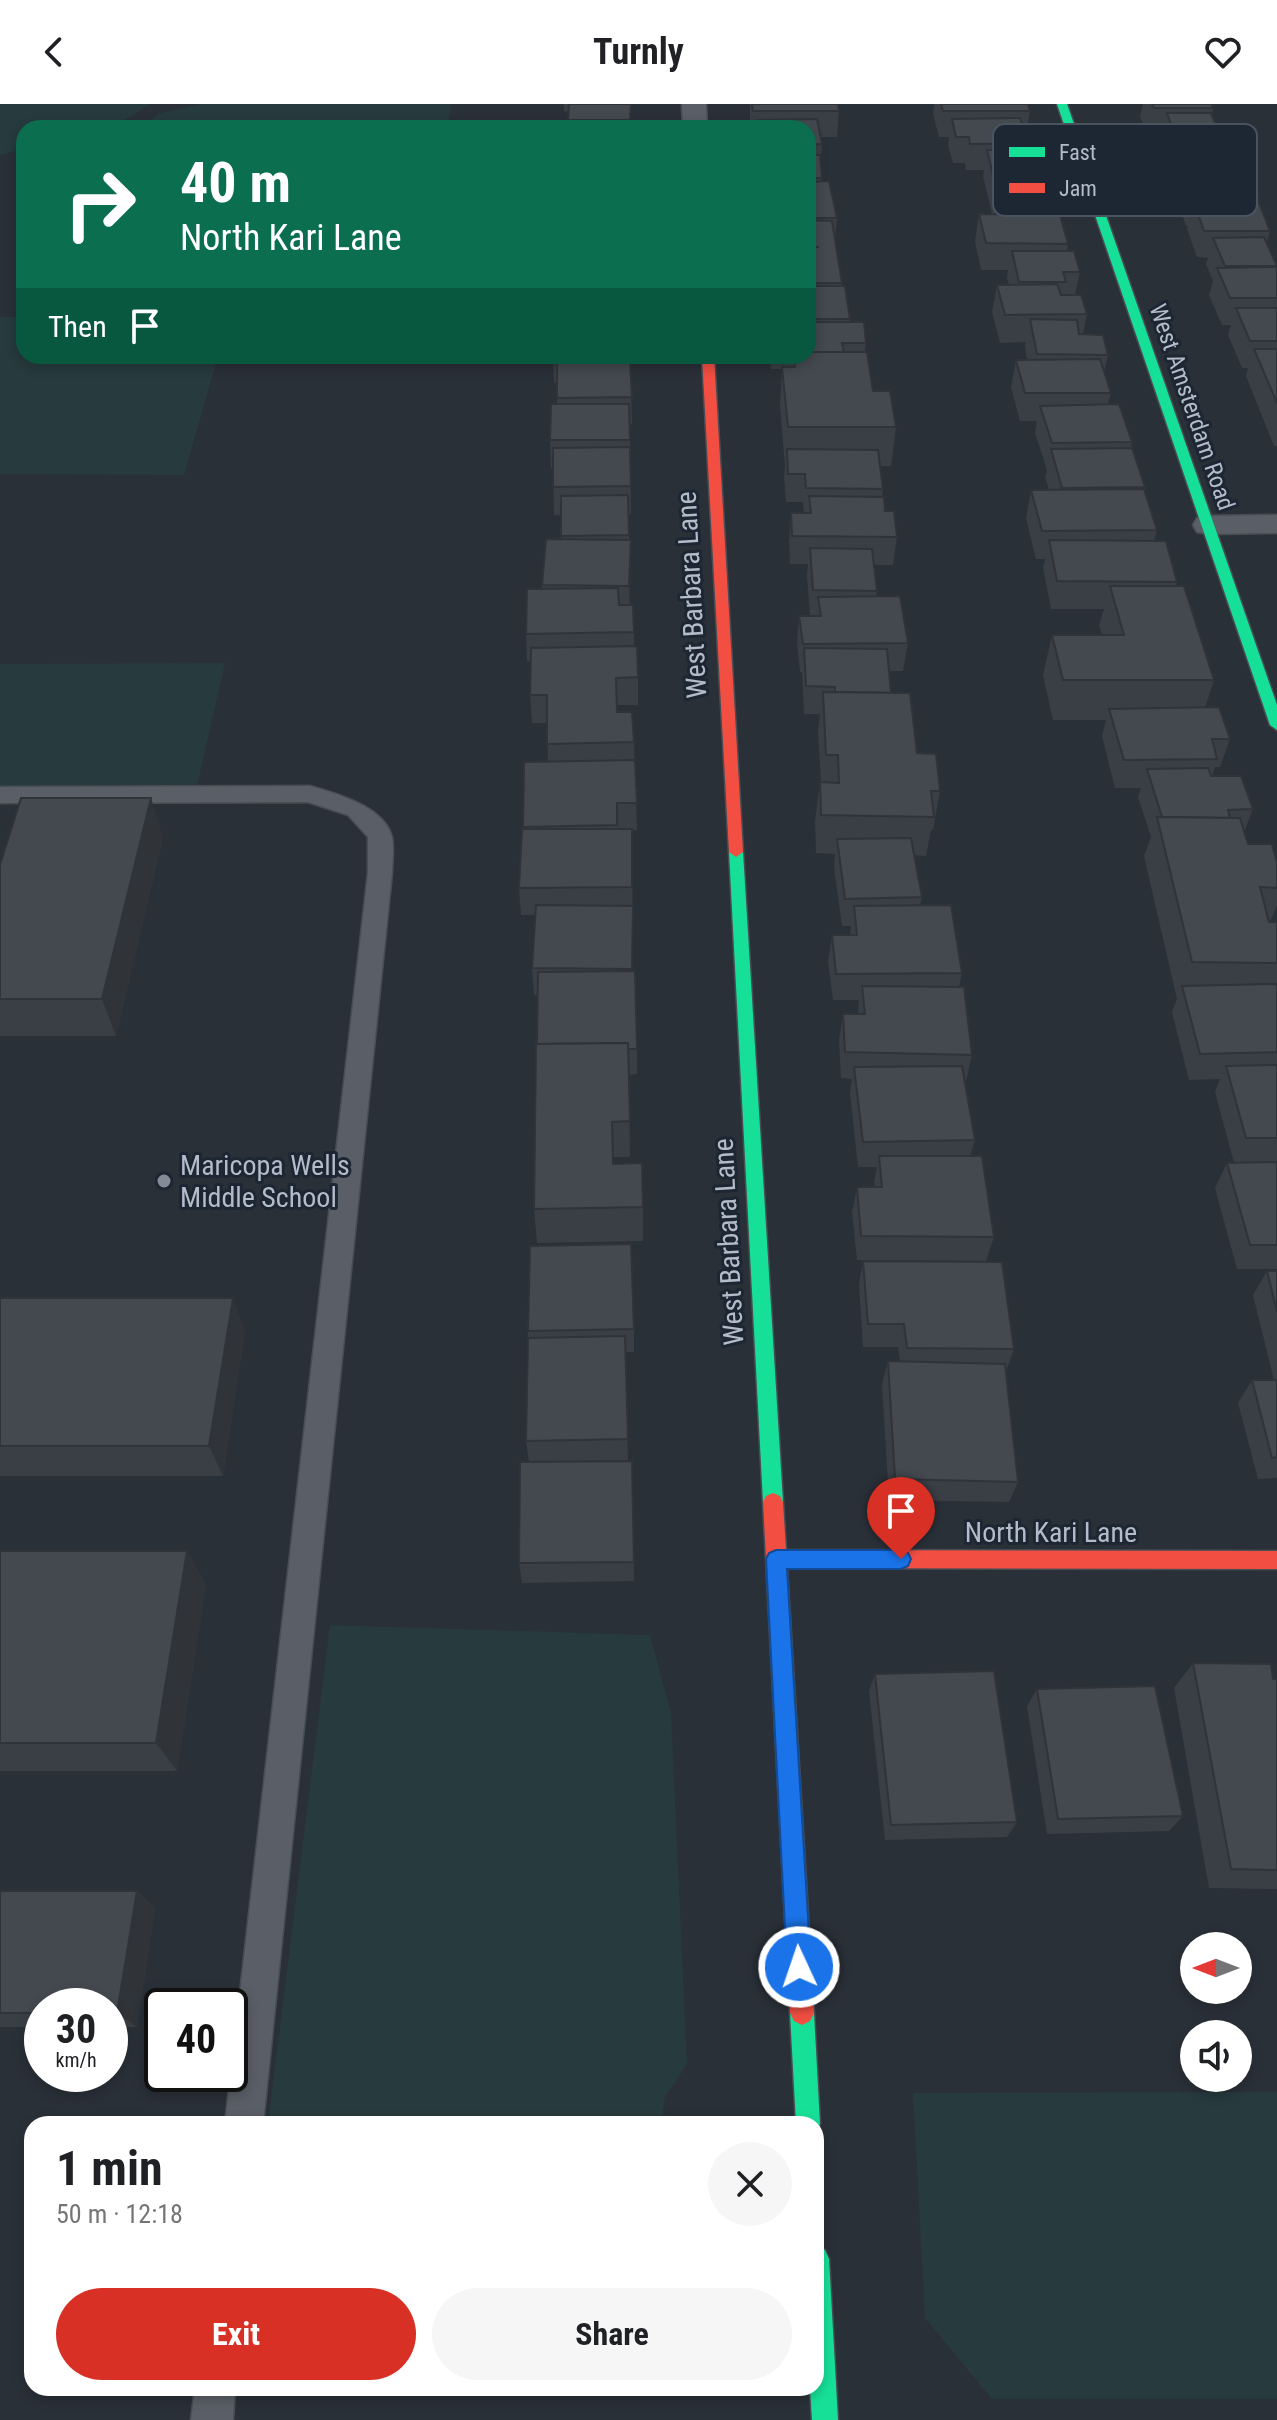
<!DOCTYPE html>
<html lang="en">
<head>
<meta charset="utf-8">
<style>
  body { margin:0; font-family:"Roboto Condensed",sans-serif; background:#f6f6f6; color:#202124; height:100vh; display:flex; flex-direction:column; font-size:30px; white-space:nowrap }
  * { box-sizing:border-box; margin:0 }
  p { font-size:26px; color:#757577 }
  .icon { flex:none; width:44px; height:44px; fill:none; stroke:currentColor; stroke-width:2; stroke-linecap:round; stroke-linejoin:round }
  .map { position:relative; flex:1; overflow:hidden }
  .drawer { position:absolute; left:24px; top:2012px; width:800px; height:280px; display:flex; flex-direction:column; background:#fff; border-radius:24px; box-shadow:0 4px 12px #0003 }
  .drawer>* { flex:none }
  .banner { position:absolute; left:16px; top:16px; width:800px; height:244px; border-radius:24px; box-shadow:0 4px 12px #0003; background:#0b6e4f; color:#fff; overflow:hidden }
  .needle { width:52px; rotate:270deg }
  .fabs { position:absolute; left:1180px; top:1828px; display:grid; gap:16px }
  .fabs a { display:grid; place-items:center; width:72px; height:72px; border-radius:50%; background:#fff; box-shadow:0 4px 12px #0003; font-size:40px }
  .speed { position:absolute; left:24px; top:1884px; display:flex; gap:16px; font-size:40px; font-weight:700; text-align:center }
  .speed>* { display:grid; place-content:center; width:104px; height:104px; border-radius:50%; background:#fff; box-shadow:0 4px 12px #0003; line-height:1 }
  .speed small { font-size:20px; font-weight:400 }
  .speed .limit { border:4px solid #111; border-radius:12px; background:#fff; color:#111 }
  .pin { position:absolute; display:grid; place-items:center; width:68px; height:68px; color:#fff; margin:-82px -34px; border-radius:50% 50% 50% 0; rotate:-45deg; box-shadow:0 0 8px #0007 }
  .pin .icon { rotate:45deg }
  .me { position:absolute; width:88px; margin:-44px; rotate:357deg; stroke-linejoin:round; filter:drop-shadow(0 0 6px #0008) }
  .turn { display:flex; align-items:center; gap:28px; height:168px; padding:0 32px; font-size:36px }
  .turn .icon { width:104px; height:104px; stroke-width:2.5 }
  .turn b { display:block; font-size:56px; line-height:68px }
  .then { display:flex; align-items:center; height:76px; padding:0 32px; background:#0003; gap:16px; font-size:30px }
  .round { display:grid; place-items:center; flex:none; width:84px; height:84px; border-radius:42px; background:#f6f6f6 }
  .headline { display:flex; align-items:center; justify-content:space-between; height:136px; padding:0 32px }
  h1 { font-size:48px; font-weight:700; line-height:60px }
  .button { display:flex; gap:16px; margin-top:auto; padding:16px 32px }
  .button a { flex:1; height:92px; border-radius:48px; background:#d93025; color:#fff; font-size:32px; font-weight:700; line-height:92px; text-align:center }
  .button a+a { background:#f6f6f6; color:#202124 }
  header { display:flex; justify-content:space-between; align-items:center; height:104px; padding:0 32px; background:#fff; font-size:36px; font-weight:700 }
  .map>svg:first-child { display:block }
  .green { fill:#273a3e }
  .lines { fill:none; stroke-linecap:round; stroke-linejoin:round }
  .lane-casing { stroke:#484c53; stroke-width:3 }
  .street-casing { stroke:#484c53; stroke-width:3 }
  .fast-casing { stroke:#484c53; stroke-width:3 }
  .jam-casing { stroke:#484c53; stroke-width:3 }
  .lane { fill:#5a5e66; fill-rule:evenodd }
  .street { fill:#5a5e66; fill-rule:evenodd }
  .fast { fill:#16e098; fill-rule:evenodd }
  .jam { fill:#f24e42; fill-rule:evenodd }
  .wall { fill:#3a3f45 }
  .shaded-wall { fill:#303338 }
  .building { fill:#444950; stroke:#303338; stroke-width:2 }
  .route { fill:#1a73e8; stroke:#114b97; stroke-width:2 }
  .poi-dot { fill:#848b96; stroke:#1d2633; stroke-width:3 }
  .labels { text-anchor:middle; stroke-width:6; stroke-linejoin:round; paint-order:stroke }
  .far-street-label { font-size:24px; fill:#b4bcc9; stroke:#1d2633 }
  .street-label { font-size:28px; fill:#b4bcc9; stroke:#1d2633 }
  .poi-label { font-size:28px; fill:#b4bcc9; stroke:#1d2633; text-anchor:start }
  .key { fill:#1d2633; stroke:#4a5360; stroke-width:2 }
  .key-label { font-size:22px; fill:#b4bcc9 }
</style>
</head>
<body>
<header><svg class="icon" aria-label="back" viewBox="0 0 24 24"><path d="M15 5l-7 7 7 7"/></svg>Turnly<svg class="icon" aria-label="heart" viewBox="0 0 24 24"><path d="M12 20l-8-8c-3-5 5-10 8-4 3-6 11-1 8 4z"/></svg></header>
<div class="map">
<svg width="1277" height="2316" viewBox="0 0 1277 2316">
  <rect width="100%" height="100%" fill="#2a3038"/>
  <g class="green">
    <polygon points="0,0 150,0 122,18 99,24 24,24 24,45 0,51"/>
    <polygon points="200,0 451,0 448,24 140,24 158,10"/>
    <polygon points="0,213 24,213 24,252 218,252 184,371 0,370"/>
    <polygon points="225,559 197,682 0,682 0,560"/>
    <polygon points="330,1521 650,1531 671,1609 687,1960 665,1993 661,2020 268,2020"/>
    <polygon points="1277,1988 1277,2295 992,2295 925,2214 913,1989"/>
  </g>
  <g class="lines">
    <g class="lane-casing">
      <g id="lane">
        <path d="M 310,682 C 335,689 382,702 391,730 C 395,741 392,758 392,769 L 263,2020 L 225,2020 L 368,769 L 368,733 L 348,711 L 308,698 L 0,699 L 0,683 Z"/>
        <polygon points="195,2284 235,2284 233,2316 191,2316"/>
      </g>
    </g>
    <g class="street-casing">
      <g id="street">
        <polygon points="682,0 706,0 707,24 683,24"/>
        <polygon points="1277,411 1277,429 1208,430 1197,428 1193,421 1197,414 1208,412"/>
      </g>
    </g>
    <g class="fast-casing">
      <g id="fast">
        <polygon points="1057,0 1067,0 1277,601 1277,626 1270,621"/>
        <polygon points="736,743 743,748 783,1398 780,1404 773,1407 766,1404 763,1398 729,748"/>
        <polygon points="802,1897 810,1901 814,1909 820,2020 816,2029 816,2020 796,2020 790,1909 794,1901"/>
        <polygon points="816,2142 825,2146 829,2155 838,2316 812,2316 810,2284 816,2284"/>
      </g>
    </g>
    <g class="jam-casing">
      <g id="jam">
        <polygon points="702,252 714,252 743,748 736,753 729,748"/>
        <polygon points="773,1389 780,1392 783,1398 786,1446 1277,1447 1277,1465 787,1464 814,1909 810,1917 802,1921 794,1917 790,1909 763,1398 766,1392"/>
      </g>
    </g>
    <use href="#lane" class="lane"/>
    <use href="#street" class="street"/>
    <use href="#fast" class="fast"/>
    <use href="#jam" class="jam"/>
  </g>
  <g class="wall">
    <polygon points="564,0 631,0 631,19 633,24 569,24 569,8 564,7"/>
    <polygon points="750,0 838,0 839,7 837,33 821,33 822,40 821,56 822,77 837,114 835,134 842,182 850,218 866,239 865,248 873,287 896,323 891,362 880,362 883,385 882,393 885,407 897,433 893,461 874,461 877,487 876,493 908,539 903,567 889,567 891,589 917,649 940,687 933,726 931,726 926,752 914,751 922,793 920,801 962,869 959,883 972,951 966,977 965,977 975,1036 970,1052 994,1133 986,1157 857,1156 852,1108 857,1083 875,1083 874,1077 877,1063 858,1063 850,989 852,975 841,974 839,936 843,910 858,910 859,896 833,896 828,858 832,831 850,831 851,822 842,822 834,763 835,750 816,749 815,717 820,678 821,678 818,627 820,610 804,610 802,568 800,568 797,539 799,512 810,512 807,472 808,460 790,460 789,437 791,409 804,409 803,398 786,398 784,373 785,362 780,302 782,265 771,265 770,252 808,252 808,24 750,24"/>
    <polygon points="934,0 1028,0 1030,7 1027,25 1043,39 1041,50 1057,111 1068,140 1067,147 1080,168 1075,191 1087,210 1083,230 1108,251 1104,268 1111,289 1108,300 1132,338 1131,344 1145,383 1144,386 1157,426 1154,437 1177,478 1176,482 1214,576 1205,604 1230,635 1220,663 1215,663 1212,672 1253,705 1244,728 1248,740 1277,759 1277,801 1270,818 1277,818 1277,1165 1237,1165 1215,1084 1227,1059 1234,1059 1215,988 1220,975 1189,976 1172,908 1177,895 1144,752 1151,733 1138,693 1141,684 1115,684 1102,632 1106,616 1053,616 1043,571 1052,531 1102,531 1099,521 1104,505 1051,505 1043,464 1045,455 1036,455 1026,414 1031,386 1049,386 1045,373 1047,366 1035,329 1037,317 1020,317 1011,283 1016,256 1027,256 1025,242 1026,238 1000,239 992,208 997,181 1009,181 1007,174 1008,166 981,166 975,137 979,110 992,110 983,72 984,66 966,66 965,59 953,59 948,41 949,33 939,33 933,10"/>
    <polygon points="1143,0 1211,0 1213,4 1212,10 1232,59 1230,66 1259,96 1258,99 1270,127 1267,138 1277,161 1277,342 1274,342 1246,272 1248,264 1242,264 1228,231 1231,221 1222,221 1209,191 1213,177 1206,160 1208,154 1197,153 1187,125 1188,122 1186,122 1176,92 1178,85 1167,85 1162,71 1166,51 1161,35 1162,30 1148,30 1140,13"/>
    <polygon points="553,252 630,252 632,320 630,320 631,410 629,410 629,436 631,436 630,501 634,528 634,542 638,573 638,601 617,601 617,608 634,638 637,726 632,726 633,867 637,945 637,970 629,971 630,1053 613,1053 613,1060 643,1103 643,1137 537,1139 534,1105 538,891 534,891 532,864 535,811 521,811 519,784 523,725 524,658 548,658 547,619 532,619 530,591 530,557 527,557 526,530 542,485 542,481 561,435 561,411 554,411 553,364 551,364 550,336 557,300 557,279 554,279"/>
    <polygon points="163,733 116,932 0,932 0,761"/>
    <polygon points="863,1157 1014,1245 1006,1267 1018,1378 1009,1398 889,1396 882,1280 888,1257 900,1257 898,1243 863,1243 859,1180"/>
    <polygon points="1267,1167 1277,1167 1277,1374 1258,1375 1238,1299 1252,1276 1274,1276 1253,1191"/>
    <polygon points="0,1194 245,1227 223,1372 0,1372"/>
    <polygon points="634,1225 634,1248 625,1248 628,1356 554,1358 632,1357 634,1477 522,1479 519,1459 529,1358 526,1337 528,1227"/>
    <polygon points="0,1447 187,1447 206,1481 177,1667 0,1667"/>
    <polygon points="1193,1559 1277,1575 1277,1785 1209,1784 1174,1584"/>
    <polygon points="875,1570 1017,1718 1007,1733 885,1736 869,1587"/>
    <polygon points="1037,1585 1183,1712 1169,1727 1047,1730 1027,1602"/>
    <polygon points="0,1787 137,1787 155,1805 137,1923 110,1923 110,1902 42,1902 42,1923 0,1923"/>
  </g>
  <g class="shaded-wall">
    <polygon points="631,436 631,464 629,510 629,482"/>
    <polygon points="151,694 163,733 116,932 102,895"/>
    <polygon points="233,1194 245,1227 223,1372 209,1342"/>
    <polygon points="187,1447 206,1481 177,1667 156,1639"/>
    <polygon points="137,1787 155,1805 137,1923 117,1909"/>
  </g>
  <g class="building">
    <polygon points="569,0 631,0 630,16 568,16"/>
    <polygon points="752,0 838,0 839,7 753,7"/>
    <polygon points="941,0 1028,0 1030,7 943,7"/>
    <polygon points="1152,0 1211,0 1213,4 1154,4"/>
    <polygon points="1167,9 1211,9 1232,59 1173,59 1168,45 1180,45"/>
    <polygon points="1020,14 1024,25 1038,24 1043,39 970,40 969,33 956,33 952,15"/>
    <polygon points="817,15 822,40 808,41 808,24 759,24 757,16"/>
    <rect x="572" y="19" width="61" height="5"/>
    <polygon points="987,46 1040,46 1057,109 1002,109"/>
    <polygon points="808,51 820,51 822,74 808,74"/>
    <polygon points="1182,66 1247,67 1259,96 1193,95"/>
    <polygon points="829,77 837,114 808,114 808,78"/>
    <polygon points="1194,98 1259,99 1270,127 1204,127"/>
    <polygon points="979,110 1060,111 1068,140 986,139"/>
    <polygon points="808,116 832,117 842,179 808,179 808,144 819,143 808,143"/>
    <polygon points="1264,133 1277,162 1225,162 1213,134"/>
    <polygon points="1012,147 1074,147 1080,168 1063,168 1066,178 1019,178"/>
    <polygon points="1277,163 1277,194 1230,194 1217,164"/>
    <polygon points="1057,180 1061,191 1081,191 1087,210 1005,211 997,181"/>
    <polygon points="808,182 845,182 850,215 808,215"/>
    <polygon points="1236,204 1277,204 1277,237 1250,237"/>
    <polygon points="1030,215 1077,216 1079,230 1103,231 1108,251 1037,250"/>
    <polygon points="808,218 864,218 866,239 842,239 844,248 808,248"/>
    <polygon points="1254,245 1277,245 1277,299"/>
    <polygon points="808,248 867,248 873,287 890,287 896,323 788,323 782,263 795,263 794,252 808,252"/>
    <polygon points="1100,255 1111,289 1025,289 1016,256"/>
    <polygon points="630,258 632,293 557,294 557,259"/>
    <polygon points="551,300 629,300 630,336 550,336"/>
    <polygon points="1119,300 1132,338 1052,339 1040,302"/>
    <polygon points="630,343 631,382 553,383 553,344"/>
    <polygon points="1132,344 1145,383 1062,384 1051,345"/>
    <polygon points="787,345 878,346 883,385 806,384 805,370 788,370"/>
    <polygon points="1144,385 1157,426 1042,427 1031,386"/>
    <polygon points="628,391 629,431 561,432 561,392"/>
    <polygon points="809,392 884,393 885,407 894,407 897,433 792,432 791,409 811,409"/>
    <polygon points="546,435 631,436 629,482 542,481"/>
    <polygon points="1049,436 1166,437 1177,478 1057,477"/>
    <polygon points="810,444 872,445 877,487 813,486"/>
    <polygon points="1110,482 1184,482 1214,576 1063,576 1052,531 1124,531"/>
    <polygon points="618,484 619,501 633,501 634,528 526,530 527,485"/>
    <polygon points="900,492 908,539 803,540 799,512 821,512 818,493"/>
    <polygon points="637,542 638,573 616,574 617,608 632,608 634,638 547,640 547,591 530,591 531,544"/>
    <polygon points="804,544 887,545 891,589 835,588 835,583 806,582"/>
    <polygon points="823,588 910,589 917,649 936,650 940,687 931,687 934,713 821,711 820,678 839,679 838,651 826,651"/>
    <polygon points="1219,603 1230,635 1212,635 1217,655 1124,656 1109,605"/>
    <polygon points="635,656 637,699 617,699 617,721 523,723 524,658"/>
    <polygon points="1208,664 1211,672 1241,672 1253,705 1228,706 1230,714 1162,713 1147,665"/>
    <polygon points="21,694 151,694 102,895 0,895 0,761"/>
    <polygon points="1157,713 1240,714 1248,740 1272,740 1277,759 1277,784 1260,783 1269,818 1277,818 1277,859 1192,858"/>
    <polygon points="522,725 632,725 632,783 519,784"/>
    <polygon points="911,734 922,793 845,795 837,735"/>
    <polygon points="536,801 633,802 632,865 532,864"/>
    <polygon points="951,801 962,869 836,870 832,831 857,831 854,802"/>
    <polygon points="635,867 637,945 628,945 628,939 537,940 538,868"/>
    <polygon points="1277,880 1277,948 1200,950 1182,882"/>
    <polygon points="862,882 964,883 972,951 845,948 843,910 865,910"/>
    <polygon points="628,939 630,1017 612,1018 613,1060 642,1059 643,1103 534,1105 536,940"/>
    <polygon points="1277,961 1277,1034 1246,1034 1226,962"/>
    <polygon points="962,962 975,1036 863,1038 854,963"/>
    <polygon points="879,1052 982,1052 994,1133 861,1132 857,1083 882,1083"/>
    <polygon points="1277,1058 1277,1141 1250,1141 1227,1059"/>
    <polygon points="631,1140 634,1225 528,1227 530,1142"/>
    <polygon points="863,1157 1002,1158 1014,1245 907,1244 904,1220 868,1220"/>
    <polygon points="1267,1167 1277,1167 1277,1208"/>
    <polygon points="0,1194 233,1194 209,1342 0,1342"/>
    <polygon points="625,1232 628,1335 526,1337 528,1234"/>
    <polygon points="888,1257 1005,1260 1018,1378 895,1375"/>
    <polygon points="1252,1276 1277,1276 1277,1353 1272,1354"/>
    <polygon points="632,1357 634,1458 519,1459 520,1358"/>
    <polygon points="0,1447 187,1447 156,1639 0,1639"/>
    <polygon points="1193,1559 1271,1560 1273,1575 1277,1575 1277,1766 1231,1765"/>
    <polygon points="994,1567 1017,1718 891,1721 875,1570"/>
    <polygon points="1155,1582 1183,1712 1058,1715 1037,1585"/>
    <polygon points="0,1787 137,1787 117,1909 110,1909 110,1902 42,1902 42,1909 0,1909"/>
  </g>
  <polygon class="route" points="776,1446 901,1446 908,1449 911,1455 908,1462 901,1465 787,1465 811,1863 807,1871 799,1875 791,1871 787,1863 766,1455 769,1449"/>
  <circle class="poi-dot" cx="164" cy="1077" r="8"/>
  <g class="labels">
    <g class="far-street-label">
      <text transform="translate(1192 303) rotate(71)" y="8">West Amsterdam Road</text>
    </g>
    <g class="street-label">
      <text transform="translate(691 491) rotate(-93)" y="10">West Barbara Lane</text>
      <text transform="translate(728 1138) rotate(-93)" y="10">West Barbara Lane</text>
      <text x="1051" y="1438">North Kari Lane</text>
    </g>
    <g class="poi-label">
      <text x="180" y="1071">Maricopa Wells<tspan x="180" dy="32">Middle School</tspan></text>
    </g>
  </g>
  <rect x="993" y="20" width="264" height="92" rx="12" class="key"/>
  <rect x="1009" y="43" width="36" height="10" fill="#16e098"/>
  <rect x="1009" y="79" width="36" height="10" fill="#f24e42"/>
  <g class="key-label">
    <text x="1059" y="56">Fast</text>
    <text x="1059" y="92">Jam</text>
  </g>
</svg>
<div class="fabs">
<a><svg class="needle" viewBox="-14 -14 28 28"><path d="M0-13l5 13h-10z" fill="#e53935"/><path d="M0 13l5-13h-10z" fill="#757577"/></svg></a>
<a><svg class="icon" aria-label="sound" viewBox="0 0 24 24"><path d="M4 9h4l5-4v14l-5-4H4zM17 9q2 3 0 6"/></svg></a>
</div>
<div class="speed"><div>30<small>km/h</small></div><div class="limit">40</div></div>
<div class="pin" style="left:901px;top:1455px;background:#d93025"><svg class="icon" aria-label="arrive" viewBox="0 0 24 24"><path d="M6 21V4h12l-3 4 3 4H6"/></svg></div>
<svg class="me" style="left:799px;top:1863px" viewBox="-20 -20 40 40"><circle r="17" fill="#1a73e8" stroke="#fff" stroke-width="3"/><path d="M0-11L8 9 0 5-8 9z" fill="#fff"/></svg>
<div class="banner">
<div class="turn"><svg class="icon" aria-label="right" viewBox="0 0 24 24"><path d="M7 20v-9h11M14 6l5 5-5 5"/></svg><div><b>40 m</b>North Kari Lane</div></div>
<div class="then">Then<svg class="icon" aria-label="arrive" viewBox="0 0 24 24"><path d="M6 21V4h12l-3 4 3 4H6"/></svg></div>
</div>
<section class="drawer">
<div class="headline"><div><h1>1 min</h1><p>50 m · 12:18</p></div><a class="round"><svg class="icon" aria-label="close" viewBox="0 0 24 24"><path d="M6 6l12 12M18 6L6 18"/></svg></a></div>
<div class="button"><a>Exit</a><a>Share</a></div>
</section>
</div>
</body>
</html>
